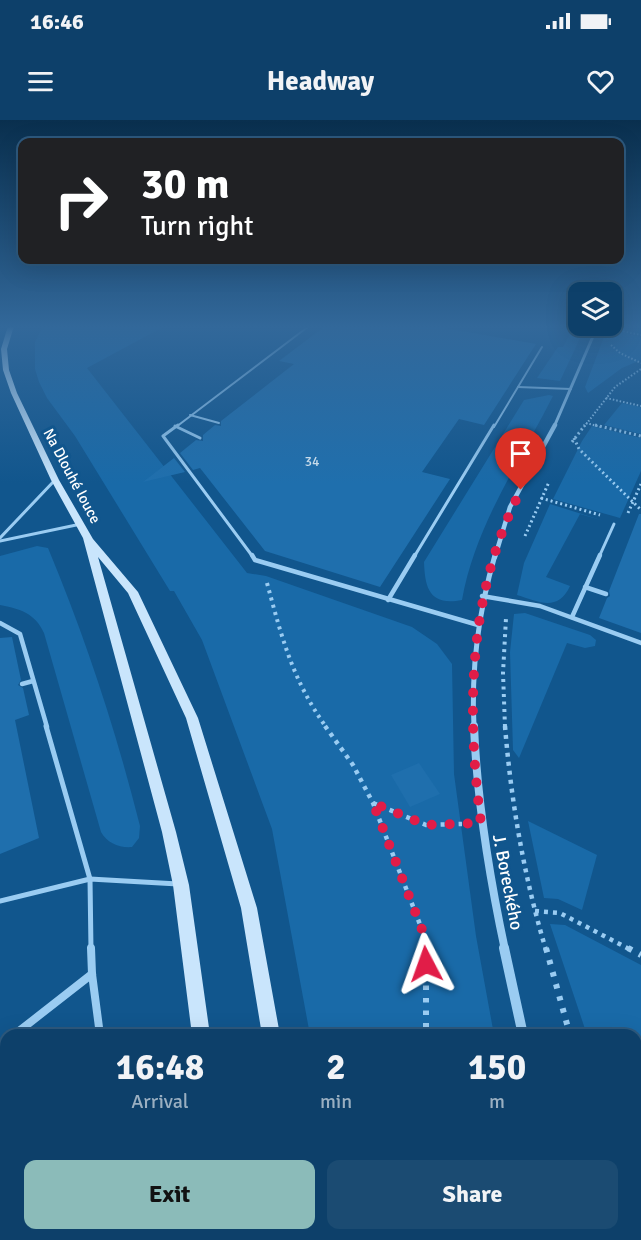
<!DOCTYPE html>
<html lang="en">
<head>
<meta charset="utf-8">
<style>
  body { margin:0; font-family:Signika,sans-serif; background:#1b4b72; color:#f1f3f6; height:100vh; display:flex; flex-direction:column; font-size:22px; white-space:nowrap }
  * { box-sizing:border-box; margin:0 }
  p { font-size:20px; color:#9aafc1 }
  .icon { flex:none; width:33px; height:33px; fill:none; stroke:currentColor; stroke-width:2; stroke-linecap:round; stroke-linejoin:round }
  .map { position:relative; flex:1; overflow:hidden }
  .panel { position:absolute; left:0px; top:909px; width:642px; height:212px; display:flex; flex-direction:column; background:#0d406a; border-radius:18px 18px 0 0; box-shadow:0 6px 24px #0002,0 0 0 2px #2d597e }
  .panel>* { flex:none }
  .hud { position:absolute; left:18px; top:18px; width:606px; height:126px; border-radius:12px; box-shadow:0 6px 24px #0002,0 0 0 2px #2d597e; background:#202124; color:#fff; overflow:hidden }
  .tools { position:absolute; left:568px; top:162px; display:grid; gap:12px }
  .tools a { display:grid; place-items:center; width:54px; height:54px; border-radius:12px; background:#0d406a; box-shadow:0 6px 24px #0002,0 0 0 2px #2d597e; font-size:30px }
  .pin { position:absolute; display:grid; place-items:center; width:51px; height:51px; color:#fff; margin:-62px -26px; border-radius:50% 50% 50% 0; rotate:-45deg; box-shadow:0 0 6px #0007 }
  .pin .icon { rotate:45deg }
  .me { position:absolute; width:66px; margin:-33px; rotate:356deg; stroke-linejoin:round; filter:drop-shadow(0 0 4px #0008) }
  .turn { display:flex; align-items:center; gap:21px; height:126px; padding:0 24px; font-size:27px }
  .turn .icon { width:78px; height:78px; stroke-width:2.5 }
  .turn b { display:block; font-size:42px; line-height:51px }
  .eta { display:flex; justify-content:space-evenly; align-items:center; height:102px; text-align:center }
  .eta b { font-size:36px; font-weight:800; line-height:42px }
  .button { display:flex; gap:12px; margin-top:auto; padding:12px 24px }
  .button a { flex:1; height:69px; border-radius:12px; background:#8bbbb9; color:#111; font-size:24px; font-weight:800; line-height:69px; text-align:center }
  .button a+a { background:#1b4b72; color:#f1f3f6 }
  .status { display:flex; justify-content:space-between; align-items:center; height:42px; padding:0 30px; background:#0d406a; direction:ltr }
  .status svg { height:16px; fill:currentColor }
  header { display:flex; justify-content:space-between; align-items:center; height:78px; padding:0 24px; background:#0d406a; font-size:27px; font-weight:800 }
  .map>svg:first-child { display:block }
  .green { fill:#196aa8 }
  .building { fill:#1f6fad }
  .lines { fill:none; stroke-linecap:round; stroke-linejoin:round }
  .path-far4 { stroke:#9accf2; stroke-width:2; stroke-dasharray:1.5 2; stroke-linecap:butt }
  .path-far3 { stroke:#9accf2; stroke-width:3; stroke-dasharray:2 3; stroke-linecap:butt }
  .path-far2 { stroke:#9accf2; stroke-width:4; stroke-dasharray:3 4.5; stroke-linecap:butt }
  .path-far1 { stroke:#9accf2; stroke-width:4.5; stroke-dasharray:4 5; stroke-linecap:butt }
  .path { stroke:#9accf2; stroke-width:6; stroke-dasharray:4.5 8; stroke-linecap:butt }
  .lane-far4 { stroke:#9accf2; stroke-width:2 }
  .lane-far3 { stroke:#9accf2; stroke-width:3 }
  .lane-far2 { stroke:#9accf2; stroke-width:4.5 }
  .lane-far1 { stroke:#9accf2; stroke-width:5 }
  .lane { stroke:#9accf2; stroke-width:8 }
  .street-far4 { stroke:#9accf2; stroke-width:3 }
  .street-far3 { stroke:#9accf2; stroke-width:4.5 }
  .street-far2 { stroke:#9accf2; stroke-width:5 }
  .street-far1 { stroke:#9accf2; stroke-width:8 }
  .street { stroke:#9accf2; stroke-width:10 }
  .secondary { fill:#c9e5fc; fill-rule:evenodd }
  .route { stroke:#e11d48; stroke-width:10; stroke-dasharray:0 18 }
  .labels { text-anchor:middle; stroke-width:6; stroke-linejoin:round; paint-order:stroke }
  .far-number-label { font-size:14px; fill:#c7dbea }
  .far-street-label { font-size:15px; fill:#fff; stroke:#11568d }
  .street-label { font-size:18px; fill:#fff; stroke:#11568d }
</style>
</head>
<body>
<div class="status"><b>16:46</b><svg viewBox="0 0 49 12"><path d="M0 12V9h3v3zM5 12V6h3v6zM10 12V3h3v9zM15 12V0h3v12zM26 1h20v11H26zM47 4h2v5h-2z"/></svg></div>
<header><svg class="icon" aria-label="menu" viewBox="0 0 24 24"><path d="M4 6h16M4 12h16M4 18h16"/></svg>Headway<svg class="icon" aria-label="heart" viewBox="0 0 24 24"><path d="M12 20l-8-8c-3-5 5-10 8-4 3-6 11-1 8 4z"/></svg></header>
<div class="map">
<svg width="641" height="1120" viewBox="0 0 641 1120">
  <rect width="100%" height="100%" fill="#11568d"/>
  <g class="green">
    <polygon points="43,206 165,206 87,248 247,453 266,456 412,507 437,524 452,544 454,654 476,816 494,915 310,915 272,709 202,520 174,471 170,471 75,316 47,278 39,262 35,249 35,222"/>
    <polygon points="563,206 575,206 582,214 560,261 537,258 558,227 563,227 570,214"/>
    <polygon points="607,209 641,217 641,240 622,248 588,273 585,267"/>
    <path d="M 549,275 L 553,276 C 519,343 475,406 462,480 C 430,486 425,469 424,442 L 524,280 Z"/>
    <polygon points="622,283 641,287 641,314 604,305"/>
    <polygon points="592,306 641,318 641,351 620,398 553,379 582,321"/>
    <path d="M 550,384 L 604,401 L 580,394 L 546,457 L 570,466 C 558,492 539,482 517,475 L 524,443 Z"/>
    <path d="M 37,426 L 48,428 C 86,519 116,611 140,706 L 139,718 L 132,727 C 119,728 107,723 101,712 L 44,513 C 35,493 20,489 0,485 L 0,436 Z"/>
    <polygon points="525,493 590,515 596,520 595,526 585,528 567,523 519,638 513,630 510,532 514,494"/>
    <polygon points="528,701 597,735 582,790 558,779 544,778"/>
    <polygon points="550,804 565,805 641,845 641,928 636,929 636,915 587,915"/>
    <polygon points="636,976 641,976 641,1120 638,1120 636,1112"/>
    <polygon points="531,1115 532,1120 333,1120 333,1115"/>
  </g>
  <g class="building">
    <polygon points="342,206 433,206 536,224 484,305 459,299 422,352 450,359 380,467 265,431 200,348 193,350 180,333 196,320 203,321 203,315 215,305 221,306 221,301 294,244 279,241 324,207 338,209"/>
    <polygon points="174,338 185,352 143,362"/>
    <polygon points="639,394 641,394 641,513 599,498 607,478 610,476 609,471"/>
    <polygon points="12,517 21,560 18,565 23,568 29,595 15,600 39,718 0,734 0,518"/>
    <polygon points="419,643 440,674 410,687 391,655"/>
  </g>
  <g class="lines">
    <g class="path-far4">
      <polyline points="613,209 641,215"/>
      <polyline points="611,225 620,233 641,243"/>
      <polyline points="606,278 641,286"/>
      <polyline points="586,303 601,307"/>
      <polyline points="584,307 615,267 641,249"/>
    </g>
    <g class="path-far3">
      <polyline points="595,305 641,316"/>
      <polyline points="574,318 579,329 641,390"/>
      <polyline points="572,322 585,305"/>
      <polyline points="541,378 600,395"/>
      <polyline points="628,393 641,364"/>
      <polyline points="525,416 549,362"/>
    </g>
    <g class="path-far2">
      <path d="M 267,463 C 282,518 292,559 326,607"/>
      <polyline points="505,607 503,553 506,498"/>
    </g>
    <g class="path-far1">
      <polyline points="325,606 353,645 373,683 426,820 426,830"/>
      <path d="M 505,606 C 511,681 524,757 546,830"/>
      <polyline points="373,683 426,705 462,704"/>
      <polyline points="535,791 560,793 631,830"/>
    </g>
    <g class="path">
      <polyline points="426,828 426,915"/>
      <polyline points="546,828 570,915"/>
      <polyline points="628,828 641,835"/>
      <polyline points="448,1114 449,1120"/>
      <polyline points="622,1114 624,1120"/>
    </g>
    <g class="lane-far4">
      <polyline points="518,267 571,269"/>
      <polyline points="190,295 219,303"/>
      <polyline points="176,307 309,206"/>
      <polyline points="494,307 542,227"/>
    </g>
    <g class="lane-far3">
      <polyline points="178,305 163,316 253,437"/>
      <polyline points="175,306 200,318"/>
      <polyline points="0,418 55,360"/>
      <polyline points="0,421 81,404"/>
      <polyline points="414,437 494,305"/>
      <polyline points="599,437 614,404"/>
    </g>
    <g class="lane-far2">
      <polyline points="252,435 255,440 478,505"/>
      <polyline points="585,467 606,474"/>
      <polyline points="482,476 540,486 641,523"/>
      <polyline points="388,480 415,435"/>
      <polyline points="572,497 600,435"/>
      <polyline points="0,503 20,514 47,607"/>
      <polyline points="22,564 33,561"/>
    </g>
    <g class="lane-far1">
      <polyline points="46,606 90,759 91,830"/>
      <polyline points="0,781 90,759 178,764"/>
    </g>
    <g class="lane">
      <polyline points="91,828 92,854 100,915"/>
      <polyline points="14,915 92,854"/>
      <polyline points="0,926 6,922"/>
      <polyline points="0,1023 6,1043"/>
      <polyline points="0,1071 6,1067"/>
    </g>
    <polyline class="street-far4" points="554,307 594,214 593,206"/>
    <polyline class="street-far3" points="495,437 510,387 555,305"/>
    <path class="street-far2" d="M 474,607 C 471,550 479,490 495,435"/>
    <path class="street-far1" d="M 474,606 C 477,682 489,755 505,830"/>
    <g class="street">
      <polyline points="504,828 523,915"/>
      <polyline points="566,1114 567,1120"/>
    </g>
    <g class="secondary">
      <polygon points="8,206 14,206 7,229 9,250 17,273 59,360 93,419 138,472 198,598 257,788 280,915 262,915 241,788 186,598 128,473 98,437 176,712 189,765 210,915 192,915 173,765 162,712 83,418 51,360 11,273 3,250 1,229"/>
      <rect x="204" y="1114" width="22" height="6"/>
      <rect x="280" y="1114" width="22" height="6"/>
    </g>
  </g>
  <linearGradient id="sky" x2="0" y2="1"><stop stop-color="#092f4e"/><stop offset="0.57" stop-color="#32689a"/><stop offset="1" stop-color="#32689a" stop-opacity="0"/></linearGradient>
  <rect width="641" height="363" fill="url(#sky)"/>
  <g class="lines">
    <path class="route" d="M 426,844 L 426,820 L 373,683 L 426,705 L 481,703 C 466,592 468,471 521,370"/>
  </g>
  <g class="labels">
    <g class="far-number-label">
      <text x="312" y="346">34</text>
    </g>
    <g class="far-street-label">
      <text transform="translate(72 356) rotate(62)" y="5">Na Dlouhé louce</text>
    </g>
    <g class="street-label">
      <text transform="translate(508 762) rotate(79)" y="6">J. Boreckého</text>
    </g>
  </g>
</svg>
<div class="tools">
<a><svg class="icon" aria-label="layers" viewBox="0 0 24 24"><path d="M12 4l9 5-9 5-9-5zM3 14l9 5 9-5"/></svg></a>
</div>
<div class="pin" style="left:521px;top:370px;background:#d93025"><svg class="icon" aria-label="arrive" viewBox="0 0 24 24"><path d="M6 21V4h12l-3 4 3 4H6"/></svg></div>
<svg class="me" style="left:426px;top:844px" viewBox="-20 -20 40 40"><path d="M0-17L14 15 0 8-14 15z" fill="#e11d48" stroke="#fff" stroke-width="4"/></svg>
<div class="hud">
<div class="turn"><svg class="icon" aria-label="right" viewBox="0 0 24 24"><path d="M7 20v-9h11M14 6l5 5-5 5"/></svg><div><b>30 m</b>Turn right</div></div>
</div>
<section class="panel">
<div class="eta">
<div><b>16:48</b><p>Arrival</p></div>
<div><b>2</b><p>min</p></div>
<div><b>150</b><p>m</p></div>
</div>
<div class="button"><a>Exit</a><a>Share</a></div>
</section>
</div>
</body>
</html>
